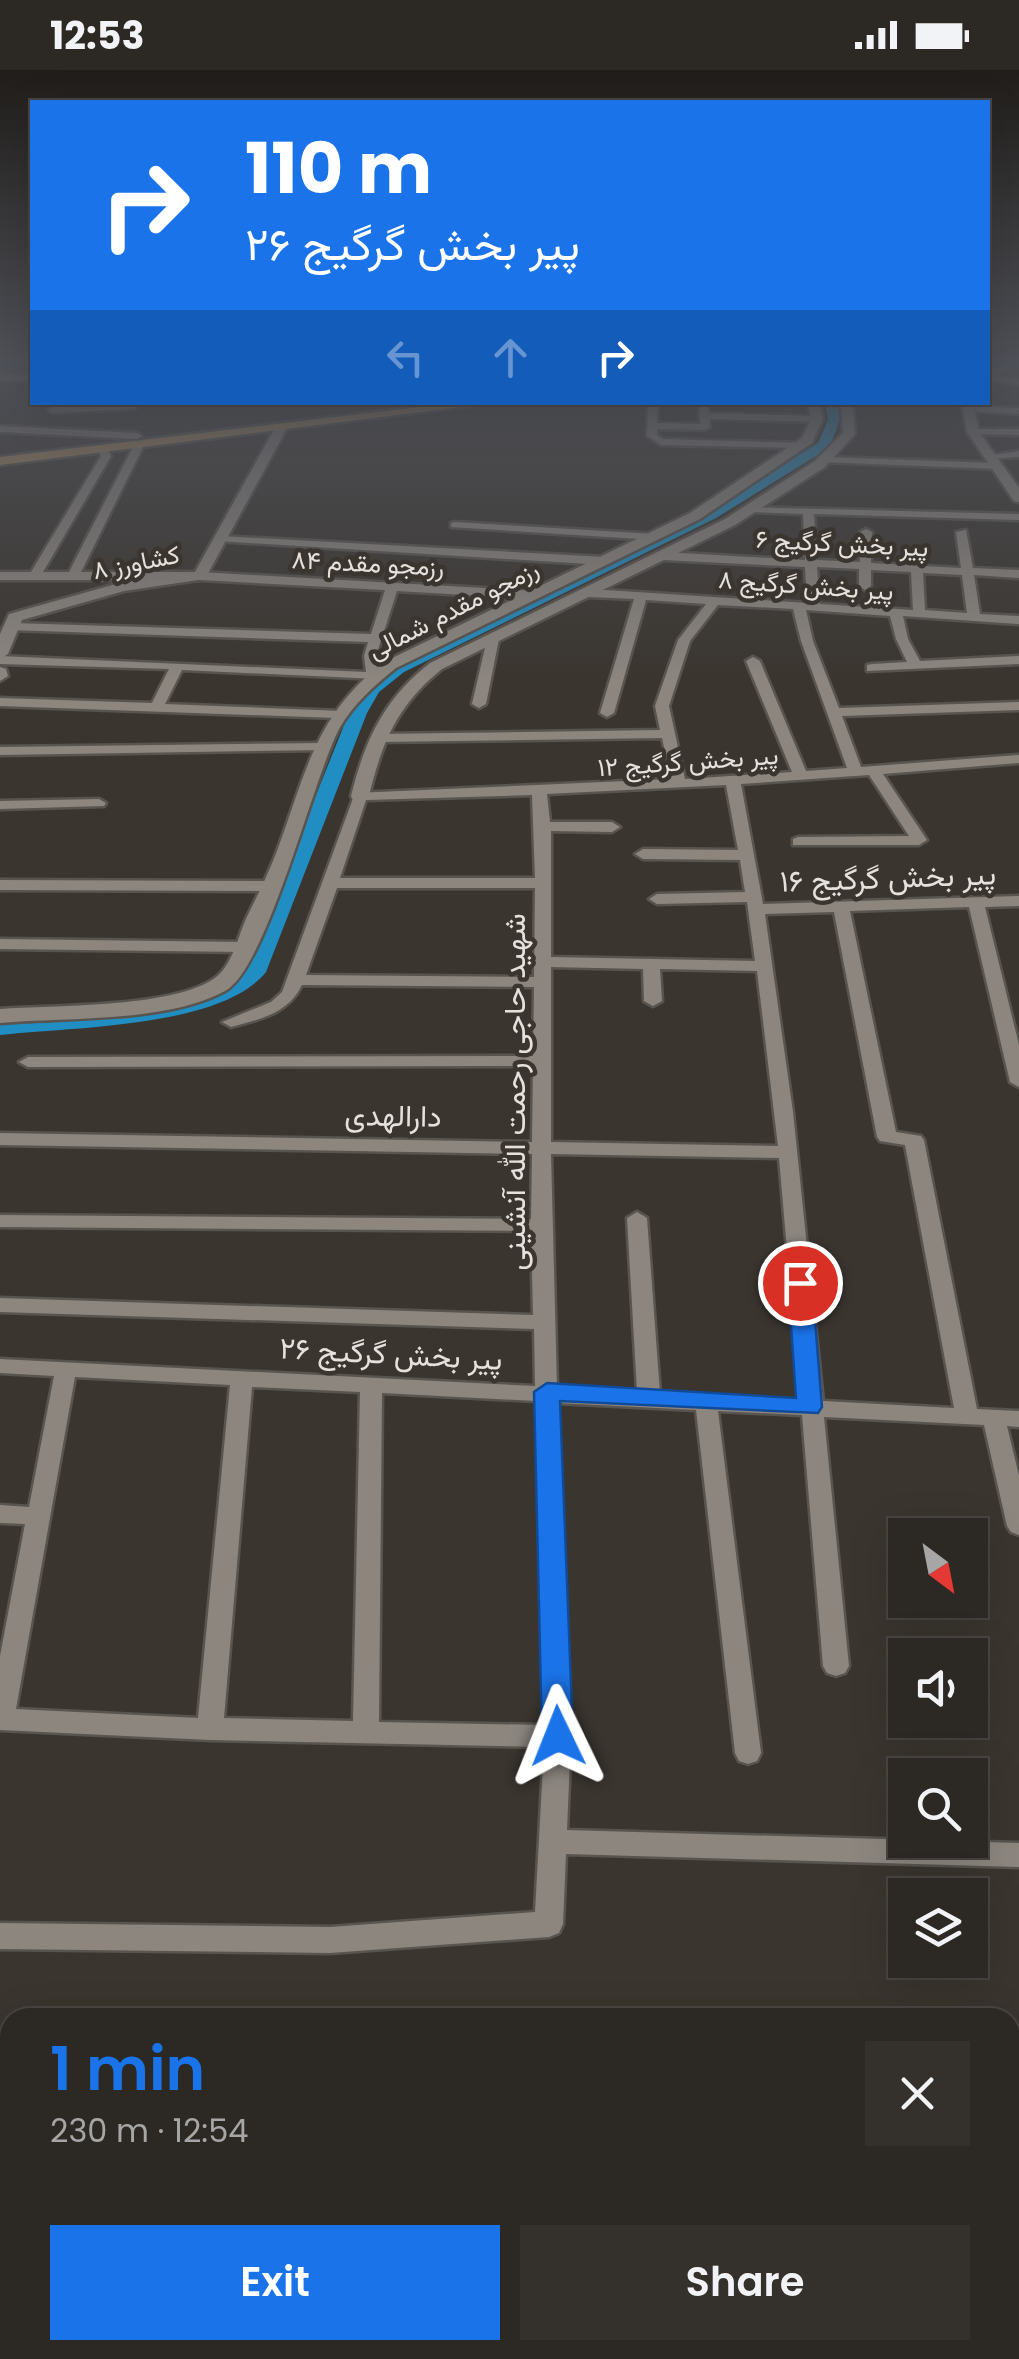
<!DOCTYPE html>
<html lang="en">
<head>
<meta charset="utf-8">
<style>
  body { margin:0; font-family:Poppins,Vazirmatn,sans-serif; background:#34302b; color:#f1f3f6; height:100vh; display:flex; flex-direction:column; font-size:38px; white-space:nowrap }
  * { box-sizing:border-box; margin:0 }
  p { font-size:32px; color:#a6a6a6 }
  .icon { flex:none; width:55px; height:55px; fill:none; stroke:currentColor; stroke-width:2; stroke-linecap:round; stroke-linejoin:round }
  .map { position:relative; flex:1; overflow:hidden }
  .sheet { position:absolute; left:0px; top:1938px; width:1020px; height:352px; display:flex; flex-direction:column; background:#2c2823; border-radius:30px 30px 0 0; box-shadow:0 10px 40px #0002,0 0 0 2px #484441 }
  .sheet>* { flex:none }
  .guide { position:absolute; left:30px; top:30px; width:960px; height:305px; border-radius:0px; box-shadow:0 10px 40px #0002,0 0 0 2px #484441; background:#1a73e8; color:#fff; overflow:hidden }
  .needle { width:65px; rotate:148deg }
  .controls { position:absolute; left:888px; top:1448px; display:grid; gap:20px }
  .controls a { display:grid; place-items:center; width:100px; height:100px; border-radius:0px; background:#2c2823; box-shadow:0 10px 40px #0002,0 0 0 2px #484441; font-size:50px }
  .pin { position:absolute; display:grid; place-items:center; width:85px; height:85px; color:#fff; margin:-42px; border:5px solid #fff; border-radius:50%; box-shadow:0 2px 10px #0007 }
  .me { position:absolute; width:110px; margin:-55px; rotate:358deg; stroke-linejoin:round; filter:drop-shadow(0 0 8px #0008) }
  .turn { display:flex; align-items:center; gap:35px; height:210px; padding:0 50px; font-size:45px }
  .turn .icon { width:130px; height:130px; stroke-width:2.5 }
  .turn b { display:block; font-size:70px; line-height:85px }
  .lanes { display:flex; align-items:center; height:95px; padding:0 50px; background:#0003; justify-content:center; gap:50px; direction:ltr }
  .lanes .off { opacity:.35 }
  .round { display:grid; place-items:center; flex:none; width:105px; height:105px; border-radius:0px; background:#34302b }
  .headline { display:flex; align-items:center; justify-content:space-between; height:170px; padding:0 50px }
  h1 { font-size:60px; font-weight:600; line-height:75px; color:#1a73e8 }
  .button { display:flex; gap:20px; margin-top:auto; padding:20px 50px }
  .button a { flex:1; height:115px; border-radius:0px; background:#1a73e8; color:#fff; font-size:40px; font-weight:600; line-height:115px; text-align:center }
  .button a+a { background:#34302b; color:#f1f3f6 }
  .status { display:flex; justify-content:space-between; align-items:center; height:70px; padding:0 50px; background:#2c2823; direction:ltr }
  .status svg { height:28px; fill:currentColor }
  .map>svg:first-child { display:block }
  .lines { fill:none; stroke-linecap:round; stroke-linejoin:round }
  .canal { fill:#218ec3; fill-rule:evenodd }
  .minor-casing { stroke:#58544f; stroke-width:5 }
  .tertiary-casing { stroke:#58544f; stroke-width:5 }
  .primary-casing { stroke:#58544f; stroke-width:5 }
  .minor { fill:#8c867f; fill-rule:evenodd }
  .tertiary { fill:#8c867f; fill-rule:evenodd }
  .primary { fill:#b08f5f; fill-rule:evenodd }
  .route { fill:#1a73e8; stroke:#114b97; stroke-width:2.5 }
  .labels { text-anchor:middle; stroke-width:9; stroke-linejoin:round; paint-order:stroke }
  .far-street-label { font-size:25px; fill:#e5e2de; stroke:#3a352f }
  .street-label { font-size:30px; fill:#e5e2de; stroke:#3a352f }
</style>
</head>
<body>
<div class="status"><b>12:53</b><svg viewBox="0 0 49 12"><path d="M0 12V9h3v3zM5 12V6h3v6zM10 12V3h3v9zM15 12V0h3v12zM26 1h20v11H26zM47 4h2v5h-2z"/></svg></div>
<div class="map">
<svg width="1019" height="2289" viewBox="0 0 1019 2289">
  <rect width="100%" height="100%" fill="#3a352f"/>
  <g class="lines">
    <path class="canal" d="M 825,332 L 837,332 L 840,350 L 829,378 L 716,448 L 404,602 L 379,622 L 367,643 L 266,902 C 221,958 70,957 0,965 L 0,951 C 71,944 192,947 246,899 L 349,643 L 367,615 L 392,596 L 706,442 L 818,373 L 828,350 Z"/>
    <g class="minor-casing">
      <g id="minor">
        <polygon points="0,304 32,305 32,311 0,310"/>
        <polygon points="988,304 1019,309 1019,315 988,310"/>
        <polygon points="648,332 658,332 657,353 700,354 699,337 687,332 707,333 709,343 817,346 822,349 817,352 710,349 710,357 705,360 657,359 657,365 663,369 805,373 801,378 661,375 647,366"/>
        <polygon points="132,334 135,339 53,343 48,340 53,337"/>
        <polygon points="967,336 1019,338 1019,344 964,341"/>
        <polygon points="0,356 137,363 142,366 137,369 0,362"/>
        <polygon points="973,359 1019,359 1019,365 969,364"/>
        <polygon points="139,372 144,375 81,502 200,502 535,521 541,525 535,529 397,521 376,586 378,609 182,600 165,634 341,641 343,644 336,648 0,636 0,628 152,633 169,599 0,594 0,586 366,602 364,586 368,572 9,560 9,554 13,553 371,564 385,520 200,510 0,510 0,502 31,502 101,386 98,379 107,377 111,386 43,502 69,502 134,375"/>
        <polygon points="1019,381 1019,387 990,389 985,386"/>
        <polygon points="825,387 997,393 1002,396 997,399 821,392 821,388"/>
        <path d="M 746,437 L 1019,444 L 1019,450 L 814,444 L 817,490 L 860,492 L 860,462 L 866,459 L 872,462 L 871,493 L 961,498 L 956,462 L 966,460 L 973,498 L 1019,500 L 1019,508 L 974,505 L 980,544 L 1019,546 L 1019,554 L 903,546 L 908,569 L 920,591 L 1019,586 L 1019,594 L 867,601 L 867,595 L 872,594 L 907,592 L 896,569 L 890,546 L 806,540 L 813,571 L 839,638 L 1019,632 L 1019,640 L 842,646 L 861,697 L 1019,685 L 1019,693 L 883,704 L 927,770 L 919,775 L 793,775 L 793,769 L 798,767 L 909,766 L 869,705 L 741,714 L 763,834 L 1019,826 L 1019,836 L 985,837 L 1019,975 L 1019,1017 L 1010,1012 L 969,837 L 850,841 L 896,1062 L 921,1066 L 924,1070 L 977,1339 L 1019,1341 L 1019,1357 L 1007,1356 L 1019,1406 L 1019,1465 L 1011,1462 L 1007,1456 L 984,1355 L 824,1347 L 849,1596 L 845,1603 L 836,1606 L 827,1603 L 823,1596 L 802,1345 L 718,1341 L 761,1683 L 757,1691 L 748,1694 L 739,1691 L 735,1683 L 696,1340 L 558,1333 L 571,1666 L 567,1760 L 1019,1773 L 1019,1797 L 566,1784 L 563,1854 L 559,1863 L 549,1867 L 330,1883 L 0,1879 L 0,1853 L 330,1857 L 535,1842 L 544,1677 L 210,1670 L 0,1660 L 0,1586 L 25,1454 L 0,1453 L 0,1435 L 29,1437 L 54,1306 L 0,1303 L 0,1289 L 535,1316 L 534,1259 L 0,1242 L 0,1228 L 533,1245 L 531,1161 L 0,1157 L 0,1145 L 531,1149 L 532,1084 L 0,1075 L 0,1063 L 532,1072 L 533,996 L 28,997 L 19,992 L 28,987 L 533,986 L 534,917 L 302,915 C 288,944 260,949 231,957 L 222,952 L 271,932 L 282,922 L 355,723 L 671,709 L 662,668 L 378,672 L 371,668 L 378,664 L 660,660 L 655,636 L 678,570 L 706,534 L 646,530 L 614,643 L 607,647 L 600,643 L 634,529 L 590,527 L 584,523 L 590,519 L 807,533 L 805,497 L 663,490 L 657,486 L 663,482 L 805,490 L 803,444 L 750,442 L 746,441 ZM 817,497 L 859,499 L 859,516 L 865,520 L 871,516 L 871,500 L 911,502 L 913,540 L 820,534 ZM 923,503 L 962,505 L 967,543 L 925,540 ZM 718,535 L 793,539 L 801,571 L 847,698 L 806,701 L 760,591 L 753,587 L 746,591 L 792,702 L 685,709 L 669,636 L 690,571 ZM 726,715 L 738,780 L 643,779 L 635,784 L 643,789 L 740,790 L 745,822 L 657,824 L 649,829 L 657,834 L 747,832 L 755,891 L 551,887 L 551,761 L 612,762 L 620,757 L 612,752 L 550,752 L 547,724 ZM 532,725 L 535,808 L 340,808 L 366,730 ZM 337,818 L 535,818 L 534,907 L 306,905 ZM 834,842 L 877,1067 L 880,1071 L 905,1075 L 954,1338 L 823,1331 L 793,1042 L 765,844 ZM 551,897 L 643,899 L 644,931 L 653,936 L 662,931 L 660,899 L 757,901 L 778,1076 L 551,1072 ZM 551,1084 L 779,1088 L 800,1330 L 660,1323 L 647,1148 L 637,1142 L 627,1148 L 637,1321 L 557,1317 ZM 75,1307 L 230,1315 L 198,1648 L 16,1639 ZM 252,1317 L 360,1322 L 353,1651 L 224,1648 ZM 382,1323 L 536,1331 L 544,1655 L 379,1652 Z"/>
        <polygon points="455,452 655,464 661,467 655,470 451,457 451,453"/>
        <polygon points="220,466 605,487 611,491 605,495 216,471 214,469"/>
        <polygon points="493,565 499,569 486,634 479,638 472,634 487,569"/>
        <polygon points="322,673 329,677 327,680 0,685 0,677"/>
        <polygon points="99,729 106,733 104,736 0,739 0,731"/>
        <polygon points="0,810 271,811 279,816 271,821 0,820"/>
        <polygon points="0,869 244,872 252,877 244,882 0,879"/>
        <rect x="1010" y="1990" width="9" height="30"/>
        <rect x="0" y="2009" width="10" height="30"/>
        <rect x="129" y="2280" width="34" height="9"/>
        <polygon points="452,2280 486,2280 487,2289 453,2289"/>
        <polygon points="795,2280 829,2280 831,2289 797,2289"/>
      </g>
    </g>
    <g class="tertiary-casing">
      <g id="tertiary">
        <polygon points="1010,291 1019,291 1019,295 988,309 988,302"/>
        <path d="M 808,332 L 820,332 L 823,349 L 812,373 L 700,449 L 396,598 C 374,616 353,634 339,659 C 313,709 267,898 225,921 C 166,953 66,947 0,953 L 0,939 C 54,935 167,938 212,910 C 231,899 237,870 245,851 C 256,828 268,805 277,781 C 306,703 315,645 384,592 L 690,443 L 802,368 L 811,349 Z"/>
        <path d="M 841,332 L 853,332 L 855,364 L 825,397 L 735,455 L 442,599 C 398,634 382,672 369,726 L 367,730 L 353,730 L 351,726 C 365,670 384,629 430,593 L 725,449 L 815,391 L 843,363 Z"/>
        <polygon points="961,332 973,332 979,362 1019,418 1019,432 1014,431 967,362"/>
        <polygon points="281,354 287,358 205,509 124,521 22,550 8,584 0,589 0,564 9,544 123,512 195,502 275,358"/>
        <polygon points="0,597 6,599 8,606 0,611"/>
      </g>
    </g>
    <g class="primary-casing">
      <polygon id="primary" points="460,332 501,332 0,395 0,387"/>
    </g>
    <use href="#minor" class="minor"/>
    <use href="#tertiary" class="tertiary"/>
    <use href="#primary" class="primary"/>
  </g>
  <linearGradient id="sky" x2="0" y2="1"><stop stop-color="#201d1a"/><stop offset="0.48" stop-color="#4f5158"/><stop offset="1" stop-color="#4f5158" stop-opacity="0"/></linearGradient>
  <rect width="1019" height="611" fill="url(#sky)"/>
  <polygon class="route" points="800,1206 812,1213 822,1337 818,1343 560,1331 573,1666 568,1675 558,1678 547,1675 542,1666 534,1322 547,1313 796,1328 788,1213"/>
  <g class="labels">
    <g class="far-street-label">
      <text transform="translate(842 473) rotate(3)" y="9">پیر بخش گرگیج ۶</text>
      <text transform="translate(136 492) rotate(-11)" y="9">کشاورز ۸</text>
      <text transform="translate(368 493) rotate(3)" y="9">رزمجو مقدم ۸۴</text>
      <text transform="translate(806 515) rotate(4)" y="9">پیر بخش گرگیج ۸</text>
      <text transform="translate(453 539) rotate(-27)" y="9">رزمجو مقدم شمالی</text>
      <text transform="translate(688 691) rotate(-4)" y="9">پیر بخش گرگیج ۱۲</text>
    </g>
    <g class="street-label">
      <text transform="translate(888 808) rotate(-2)" y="10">پیر بخش گرگیج ۱۶</text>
      <text transform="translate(515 1022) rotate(-90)" y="10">شهید حاجی رحمت الله آنشینی</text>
      <text transform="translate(393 1046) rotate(1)" y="10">دارالهدی</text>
      <text transform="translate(391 1284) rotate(3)" y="10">پیر بخش گرگیج ۲۶</text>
    </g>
  </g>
</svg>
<div class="controls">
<a><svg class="needle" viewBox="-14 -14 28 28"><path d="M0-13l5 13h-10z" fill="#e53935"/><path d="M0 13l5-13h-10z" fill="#a6a6a6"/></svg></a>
<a><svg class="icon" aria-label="sound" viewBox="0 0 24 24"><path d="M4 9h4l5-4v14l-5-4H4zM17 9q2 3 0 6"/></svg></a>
<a><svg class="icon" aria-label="search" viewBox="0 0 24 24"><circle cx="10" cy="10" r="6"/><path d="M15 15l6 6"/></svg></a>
<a><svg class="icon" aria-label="layers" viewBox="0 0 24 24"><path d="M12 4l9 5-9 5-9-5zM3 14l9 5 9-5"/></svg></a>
</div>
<div class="pin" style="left:800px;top:1213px;background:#d93025"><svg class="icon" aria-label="arrive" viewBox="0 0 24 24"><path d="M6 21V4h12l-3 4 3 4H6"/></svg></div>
<svg class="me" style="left:558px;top:1666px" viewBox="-20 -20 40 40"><path d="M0-17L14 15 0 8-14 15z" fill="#1a73e8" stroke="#fff" stroke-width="4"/></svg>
<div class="guide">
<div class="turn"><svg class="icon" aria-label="right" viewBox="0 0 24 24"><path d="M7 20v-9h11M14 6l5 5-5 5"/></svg><div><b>110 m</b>پیر بخش گرگیج ۲۶</div></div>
<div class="lanes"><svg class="icon off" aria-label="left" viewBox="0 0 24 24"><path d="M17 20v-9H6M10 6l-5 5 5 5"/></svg><svg class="icon off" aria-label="ahead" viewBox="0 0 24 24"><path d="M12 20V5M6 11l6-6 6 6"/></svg><svg class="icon" aria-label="right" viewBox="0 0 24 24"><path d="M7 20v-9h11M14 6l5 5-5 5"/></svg></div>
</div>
<section class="sheet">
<div class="headline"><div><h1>1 min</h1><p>230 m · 12:54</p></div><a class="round"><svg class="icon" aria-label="close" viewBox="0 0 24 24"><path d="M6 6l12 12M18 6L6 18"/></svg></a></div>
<div class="button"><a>Exit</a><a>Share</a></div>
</section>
</div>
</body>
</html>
